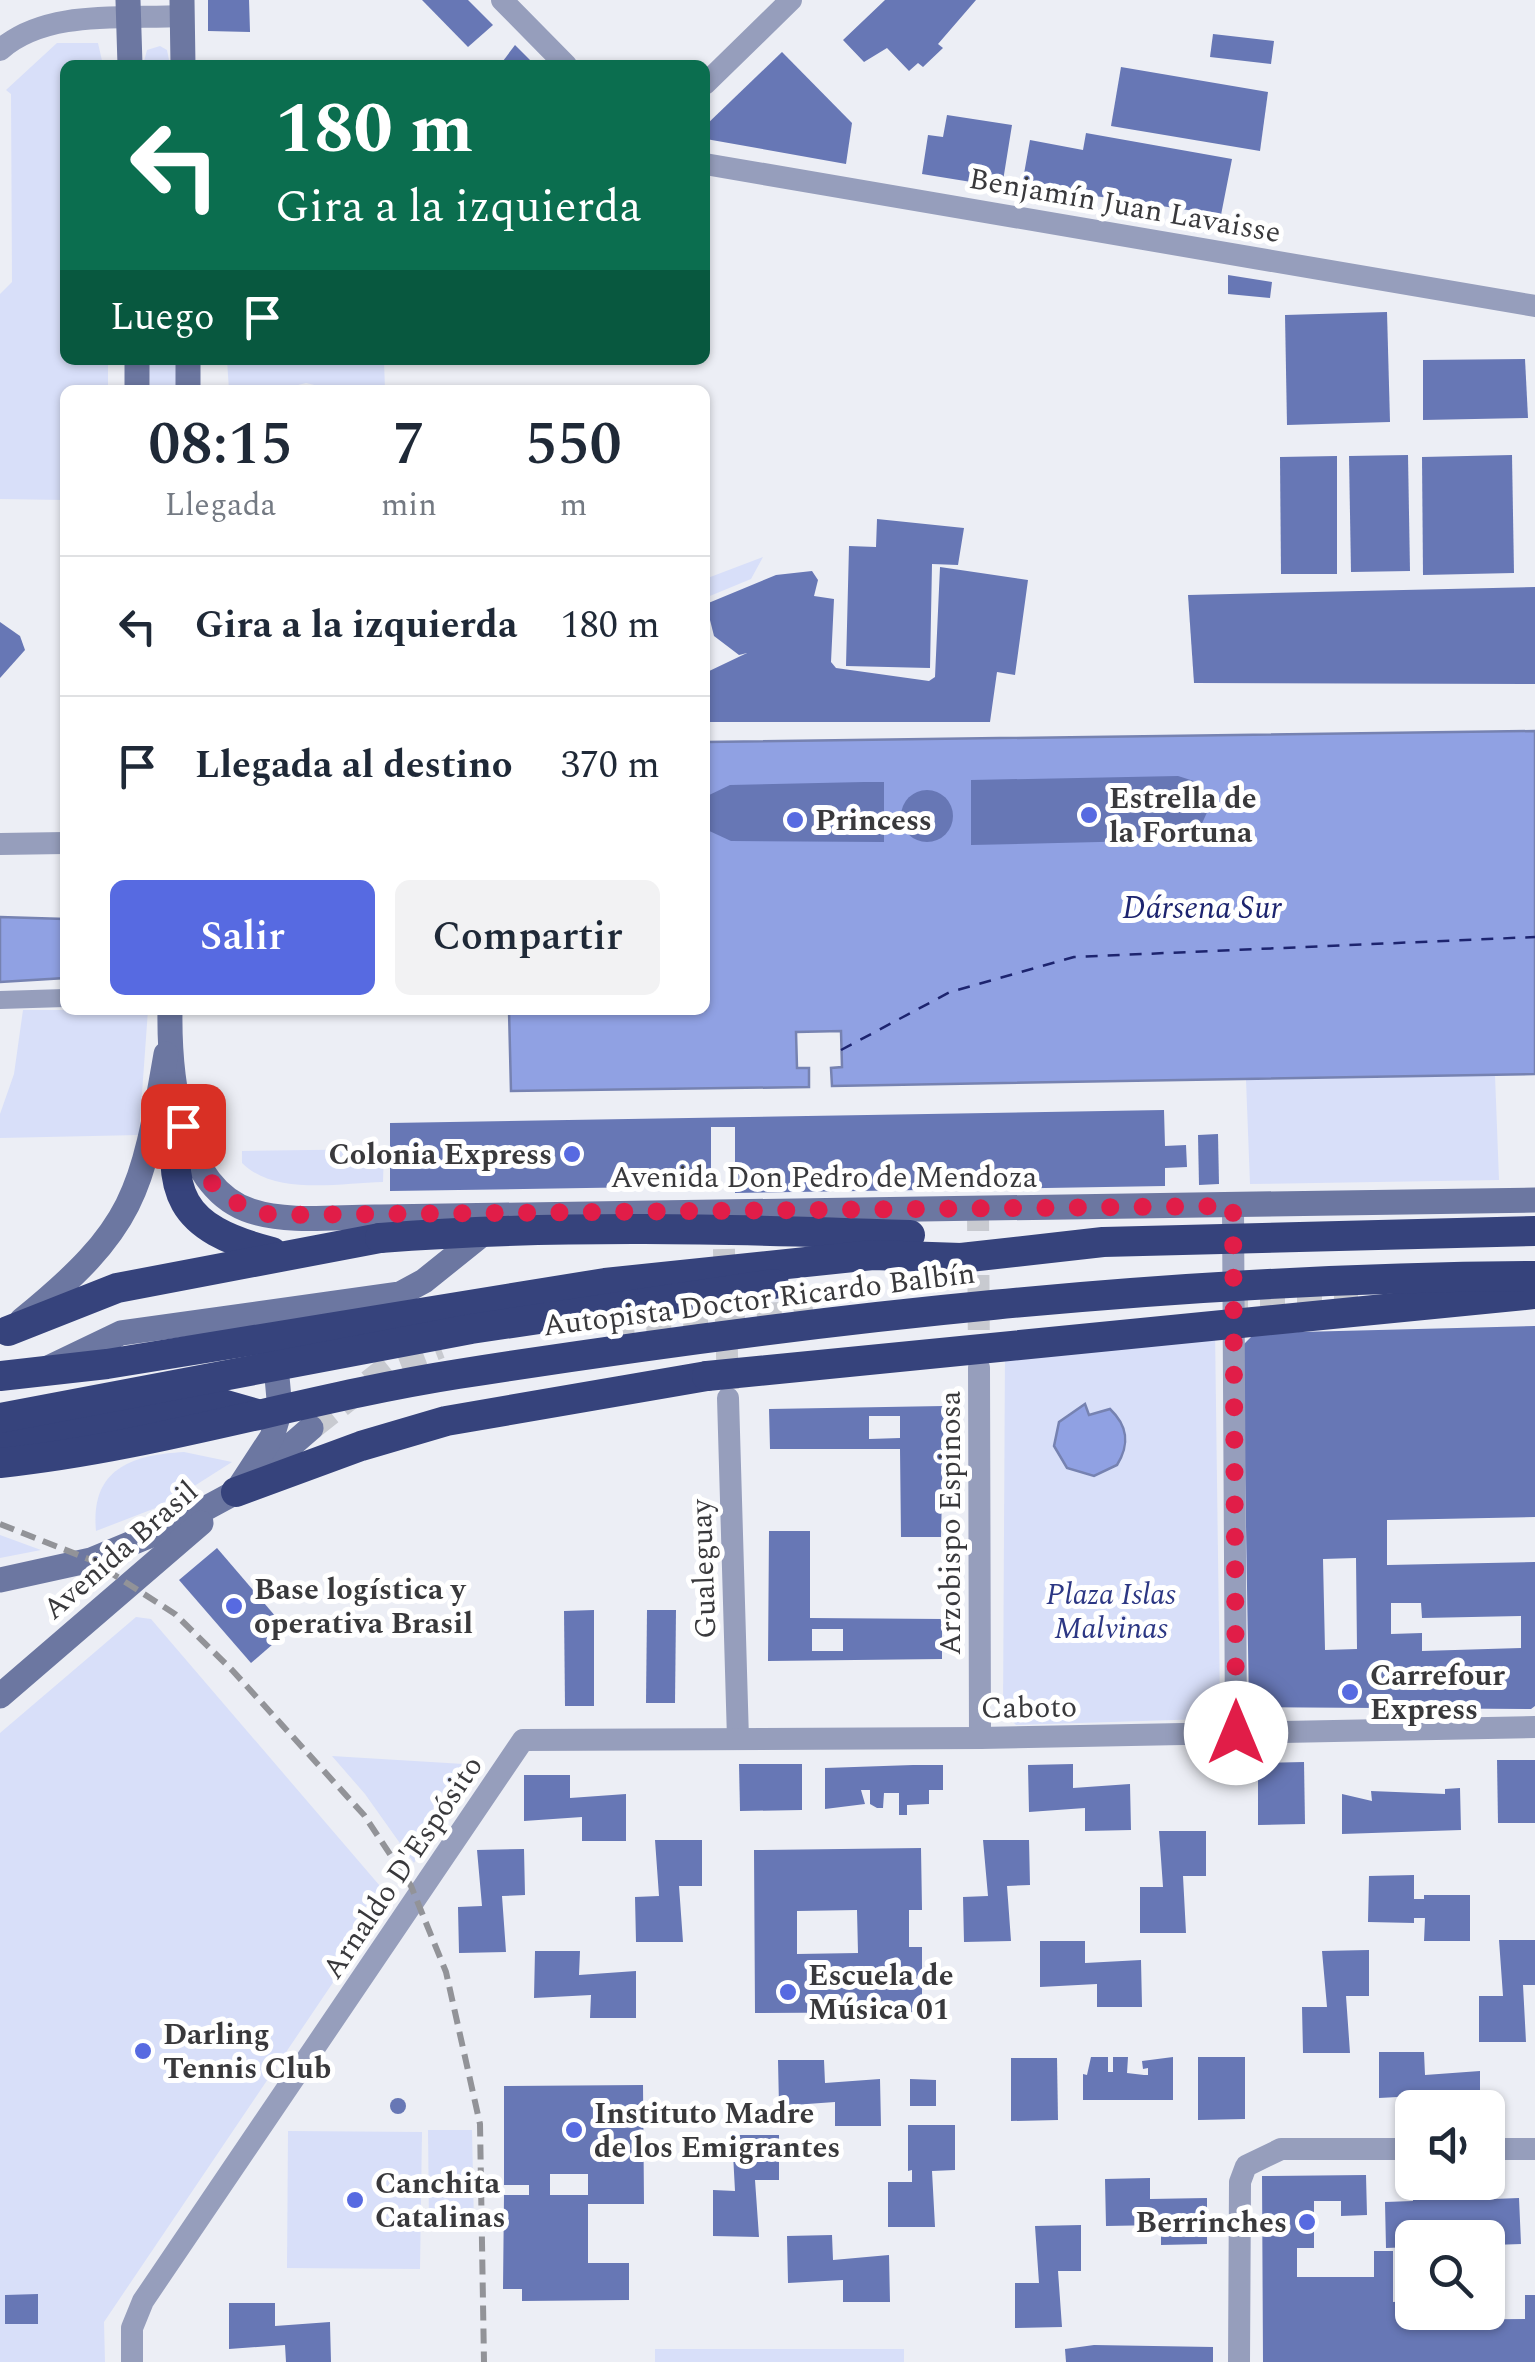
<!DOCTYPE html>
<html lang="es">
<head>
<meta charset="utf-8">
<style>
  body { margin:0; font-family:Spectral,serif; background:#f2f2f3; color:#1f2937; height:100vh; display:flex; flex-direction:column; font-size:38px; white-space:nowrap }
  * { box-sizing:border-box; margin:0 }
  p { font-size:32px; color:#747a83 }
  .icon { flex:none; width:55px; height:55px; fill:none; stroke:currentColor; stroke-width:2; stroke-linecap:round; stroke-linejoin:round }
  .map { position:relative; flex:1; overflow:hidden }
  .drawer { position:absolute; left:60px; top:385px; width:650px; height:630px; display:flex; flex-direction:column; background:#fff; border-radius:15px; box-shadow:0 2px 8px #0004 }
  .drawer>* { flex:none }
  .banner { position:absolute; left:60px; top:60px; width:650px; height:305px; border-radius:15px; box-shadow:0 2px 8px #0004; background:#0b6e4f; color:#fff; overflow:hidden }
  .tools { position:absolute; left:1395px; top:2090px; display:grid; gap:20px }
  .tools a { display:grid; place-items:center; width:110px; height:110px; border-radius:15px; background:#fff; box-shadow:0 2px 8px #0004; font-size:50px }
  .pin { position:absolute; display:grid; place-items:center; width:85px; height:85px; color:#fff; margin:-42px; border-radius:20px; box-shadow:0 5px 15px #0006 }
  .me { position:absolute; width:110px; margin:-55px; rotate:0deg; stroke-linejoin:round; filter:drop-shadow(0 0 8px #0008) }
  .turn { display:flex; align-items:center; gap:35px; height:210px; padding:0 50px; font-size:45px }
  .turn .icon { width:130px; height:130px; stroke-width:2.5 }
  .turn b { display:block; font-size:70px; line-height:85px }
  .then { display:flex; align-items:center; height:95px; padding:0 50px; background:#0003; gap:20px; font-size:38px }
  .eta { display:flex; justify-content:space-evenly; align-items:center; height:170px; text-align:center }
  .eta b { font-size:60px; font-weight:600; line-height:70px }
  .cta { display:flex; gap:20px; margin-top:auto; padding:20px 50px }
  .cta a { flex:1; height:115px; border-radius:15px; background:#576ae1; color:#fff; font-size:40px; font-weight:600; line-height:115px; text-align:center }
  .cta a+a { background:#f2f2f3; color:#1f2937 }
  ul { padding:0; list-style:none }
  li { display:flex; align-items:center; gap:30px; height:140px; padding:0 50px; border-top:2px solid #e0e1e3 }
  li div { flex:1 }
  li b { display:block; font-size:38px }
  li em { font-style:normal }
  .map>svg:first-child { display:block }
  .green { fill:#d8dff9 }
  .water { fill:#90a1e3; stroke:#7682b1; stroke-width:2.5 }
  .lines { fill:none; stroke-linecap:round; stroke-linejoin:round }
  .ferry { stroke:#1d246f; stroke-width:2.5; stroke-dasharray:12 10; stroke-linecap:butt }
  .building { fill:#6777b5; fill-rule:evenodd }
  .minor-tunnel { stroke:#c8cad0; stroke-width:22; stroke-dasharray:22 11; stroke-linecap:butt }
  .secondary-tunnel { stroke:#c8cad0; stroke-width:25; stroke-dasharray:25 12; stroke-linecap:butt }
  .pedestrian { stroke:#969ebc; stroke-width:18 }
  .minor { stroke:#969ebc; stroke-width:22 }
  .secondary { stroke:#6c77a1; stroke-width:25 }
  .motorway { stroke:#36437c; stroke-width:30 }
  .rail { stroke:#929398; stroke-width:6; stroke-dasharray:15 8; stroke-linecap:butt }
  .motorway-bridge { stroke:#36437c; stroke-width:30 }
  .route { stroke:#e11d48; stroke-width:18; stroke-dasharray:0 32.4 }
  .poi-dot { fill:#576ae1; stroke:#fff; stroke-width:4 }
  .labels { text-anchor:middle; stroke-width:10; stroke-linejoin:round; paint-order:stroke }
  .street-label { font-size:30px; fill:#39393c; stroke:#fff }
  .poi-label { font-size:30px; font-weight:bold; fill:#39393c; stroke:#fff; text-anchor:start }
  .park-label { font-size:30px; font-style:italic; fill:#2c3784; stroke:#fff }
  .water-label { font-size:32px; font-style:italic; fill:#1d246f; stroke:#fff }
</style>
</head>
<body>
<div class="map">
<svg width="1535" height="2362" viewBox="0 0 1535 2362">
  <rect width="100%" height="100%" fill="#eceef5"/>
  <g class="green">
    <polygon points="57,43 98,43 103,65 65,65 65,360 108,360 108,390 65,390 65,500 0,499 0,294 12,282 11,94 6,90"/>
    <polygon points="160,46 167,50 170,65 143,65 147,50"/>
    <polygon points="149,360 180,360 180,390 150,390"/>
    <polygon points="227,360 384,360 385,390 335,390 306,383 278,390 229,390"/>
    <polygon points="763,557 751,579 705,598 705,579"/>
    <polygon points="23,1010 148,1010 139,1135 0,1138 0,1114 14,1074"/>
    <polygon points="1495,1075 1499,1180 1250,1184 1246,1080"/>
    <path d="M 384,1149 L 383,1182 C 340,1183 275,1196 242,1163 L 242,1151 Z"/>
    <polygon points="1215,1330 1220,1707 1206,1719 1016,1725 1003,1712 1005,1352"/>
    <path d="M 184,1452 L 232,1462 L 166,1504 L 96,1531 C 90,1469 131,1455 184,1452 Z"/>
    <polygon points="0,1535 41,1550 0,1558"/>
    <polygon points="136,1617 151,1619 386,1893 388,1901 104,2322 105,2362 0,2362 0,1733"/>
    <polygon points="332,1756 480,1765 414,1863 365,1794"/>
    <polygon points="428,2130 472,2130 474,2224 429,2225"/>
    <polygon points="288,2131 422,2132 420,2269 287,2268"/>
    <rect x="655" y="2349" width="249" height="13"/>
  </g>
  <g class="water">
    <polygon points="1535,731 1535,1074 832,1086 831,1068 842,1067 841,1031 796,1032 797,1068 809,1068 809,1087 511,1091 509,1010 705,1010 705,742"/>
    <polygon points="0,917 65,919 65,978 0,982"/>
    <path d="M 1085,1404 L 1089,1415 L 1110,1409 C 1128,1426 1130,1444 1117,1465 L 1094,1476 L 1067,1468 L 1054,1446 L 1059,1422 Z"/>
  </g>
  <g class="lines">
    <polyline class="ferry" points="841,1050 950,992 1074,957 1535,937"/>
  </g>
  <g class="building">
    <polygon points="208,0 249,0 250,32 208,31"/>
    <polygon points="422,0 468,0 493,25 468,47"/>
    <polygon points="885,0 976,0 938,44 943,48 923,67 918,63 909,71 887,48 864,62 843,40"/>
    <polygon points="1213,34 1274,41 1271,64 1210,57"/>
    <polygon points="515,45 535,65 500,65"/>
    <polygon points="782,52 852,123 846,164 706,139 705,126"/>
    <polygon points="1121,67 1268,92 1260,151 1111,126"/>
    <polygon points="947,115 1012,125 1002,187 922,174 928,135 943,137"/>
    <polygon points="1086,133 1232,159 1221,215 1022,185 1030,140 1083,150"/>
    <polygon points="1228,275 1272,282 1270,298 1228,294"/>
    <polygon points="1387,312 1390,422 1287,425 1285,315"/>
    <polygon points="1525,359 1528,418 1423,420 1423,360"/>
    <polygon points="1408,455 1410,571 1351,572 1349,456"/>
    <polygon points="1512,455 1514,573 1423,575 1422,457"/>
    <polygon points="1337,456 1337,574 1281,574 1280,457"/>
    <polygon points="877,519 964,528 958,565 932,564 930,668 846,666 849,546 876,547"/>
    <polygon points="940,567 1028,580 1015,675 997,672 990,722 705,722 705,673 747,653 739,655 714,636 706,604 776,575 812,571 818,580 814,596 834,599 831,662 836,668 929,681 935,677"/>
    <polygon points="1535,587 1535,684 1194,683 1188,595"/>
    <polygon points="0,622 20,636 25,650 0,678"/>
    <polygon points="1178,776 1197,782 1209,808 1199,830 1183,840 971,845 971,780"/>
    <polygon points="864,782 884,782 884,842 731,841 705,829 705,797 730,785"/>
    <circle cx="927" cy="816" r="26"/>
    <polygon points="1164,1110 1165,1146 1186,1145 1187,1167 1165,1168 1165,1186 735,1193 735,1127 711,1127 711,1186 390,1191 390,1123"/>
    <polygon points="1218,1134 1219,1184 1199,1185 1198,1135"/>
    <path d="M 1535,1326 L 1535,1517 L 1387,1520 L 1387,1565 L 1535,1562 L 1535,1706 L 1531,1709 L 1249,1707 L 1243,1345 L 1255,1333 ZM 1356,1558 L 1357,1649 L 1325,1650 L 1323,1559 ZM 1391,1603 L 1421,1603 L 1422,1618 L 1521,1616 L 1521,1648 L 1422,1651 L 1422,1633 L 1391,1634 Z"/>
    <path d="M 944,1406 L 941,1537 L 901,1537 L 900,1449 L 770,1449 L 769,1409 ZM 869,1416 L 900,1416 L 900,1438 L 869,1439 Z"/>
    <path d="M 769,1531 L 810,1531 L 810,1618 L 942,1619 L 942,1659 L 768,1661 ZM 812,1629 L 843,1629 L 843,1651 L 812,1651 Z"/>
    <polygon points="217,1548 288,1631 251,1663 179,1580"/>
    <polygon points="594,1610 594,1706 565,1706 564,1611"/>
    <polygon points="647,1610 676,1610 675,1703 646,1703"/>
    <polygon points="1497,1760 1535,1760 1535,1823 1498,1823"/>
    <polygon points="1304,1762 1305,1824 1258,1825 1258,1763"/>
    <polygon points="739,1764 802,1764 802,1810 740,1811"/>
    <polygon points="1073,1764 1073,1788 1130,1784 1131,1830 1085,1831 1085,1808 1029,1812 1028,1765"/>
    <polygon points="913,1765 943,1765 943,1790 929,1790 929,1804 907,1805 907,1815 899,1815 899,1793 884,1793 883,1808 877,1808 870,1804 870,1790 861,1790 865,1804 825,1809 825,1768"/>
    <polygon points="524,1775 570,1775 570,1798 626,1794 626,1841 582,1841 582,1817 524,1821"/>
    <polygon points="1460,1788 1461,1830 1342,1834 1342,1794 1372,1801 1371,1791 1445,1794 1445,1789"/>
    <polygon points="1159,1831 1206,1831 1206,1876 1183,1876 1186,1933 1140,1933 1140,1887 1163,1887"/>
    <polygon points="655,1840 702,1840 702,1886 679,1886 683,1942 636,1942 635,1897 659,1896"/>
    <polygon points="983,1840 1029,1840 1030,1885 1007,1886 1011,1941 964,1942 963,1897 988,1896"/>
    <path d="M 921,1848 L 922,1910 L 909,1910 L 909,1947 L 922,1947 L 922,2012 L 755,2013 L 754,1850 ZM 857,1910 L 858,1953 L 797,1954 L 797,1911 Z"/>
    <polygon points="524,1849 525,1895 502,1896 506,1952 459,1953 458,1907 482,1906 477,1850"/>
    <polygon points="1414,1875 1414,1899 1424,1899 1424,1895 1470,1895 1470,1941 1424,1941 1425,1918 1414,1918 1414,1923 1368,1922 1369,1876"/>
    <polygon points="1499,1940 1535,1940 1535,1985 1523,1985 1526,2042 1479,2042 1479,1996 1503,1996"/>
    <polygon points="1040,1941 1085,1941 1085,1963 1141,1960 1142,2007 1097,2007 1097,1984 1040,1987"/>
    <polygon points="1369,1950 1369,1996 1346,1996 1350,2053 1303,2053 1302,2007 1327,2007 1322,1951"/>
    <polygon points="535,1951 580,1951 579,1975 636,1971 636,2018 590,2018 591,1995 534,1998"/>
    <polygon points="1379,2052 1424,2052 1425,2075 1480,2071 1480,2108 1435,2108 1435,2095 1379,2098"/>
    <polygon points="1091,2057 1108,2057 1108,2072 1113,2072 1113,2057 1128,2057 1127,2073 1144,2075 1148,2075 1148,2068 1143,2069 1142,2061 1173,2057 1173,2100 1083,2100 1083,2074 1087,2075"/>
    <polygon points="1198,2057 1245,2057 1245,2119 1198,2120"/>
    <polygon points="1011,2058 1057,2058 1058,2120 1011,2121"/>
    <polygon points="778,2060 824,2060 825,2083 880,2079 881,2126 835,2126 835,2102 779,2106"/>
    <polygon points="910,2079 936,2080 936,2106 910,2106"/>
    <path d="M 643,2085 L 644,2204 L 588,2204 L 588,2263 L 629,2263 L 629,2300 L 522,2301 L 522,2289 L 503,2289 L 504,2195 L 529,2195 L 529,2185 L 504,2185 L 504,2086 ZM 550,2174 L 588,2174 L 588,2195 L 550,2195 Z"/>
    <circle cx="398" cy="2106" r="8"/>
    <polygon points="908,2125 955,2125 955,2170 932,2171 935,2227 888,2227 888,2182 912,2182 912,2170 908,2171"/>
    <polygon points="732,2135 779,2135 779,2180 755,2180 759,2237 713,2236 713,2190 735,2191"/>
    <polygon points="1366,2175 1367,2215 1341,2216 1341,2201 1314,2201 1314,2248 1297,2248 1297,2277 1374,2277 1374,2251 1393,2251 1393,2302 1412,2301 1416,2320 1525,2319 1525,2295 1535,2295 1535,2362 1263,2362 1262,2176"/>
    <polygon points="1150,2178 1150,2199 1207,2198 1207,2244 1161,2245 1161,2225 1106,2226 1105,2179"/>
    <polygon points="1493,2189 1493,2199 1519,2198 1521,2244 1493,2245 1493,2251 1488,2251 1488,2238 1412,2238 1412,2247 1386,2248 1385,2202 1413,2201 1413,2193 1433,2193 1433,2200 1472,2199 1471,2190"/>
    <polygon points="1081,2225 1081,2271 1058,2271 1062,2327 1015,2328 1015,2283 1039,2283 1035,2226"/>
    <polygon points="832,2235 833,2260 889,2255 890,2302 843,2302 843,2280 788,2283 787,2236"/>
    <polygon points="38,2294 38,2324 5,2324 5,2295"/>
    <polygon points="229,2303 275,2303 275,2326 330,2322 331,2362 286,2362 285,2345 229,2349"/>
    <polygon points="1094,2345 1213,2347 1213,2362 1066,2362 1065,2349"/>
  </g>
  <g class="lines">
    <g class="minor-tunnel">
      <polyline points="978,1209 979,1365"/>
      <polyline points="723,1216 728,1389"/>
    </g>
    <g class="secondary-tunnel">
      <polyline points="1223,1300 1358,1300"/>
      <polyline points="609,1322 813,1313"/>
      <polyline points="311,1428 391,1365 440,1346"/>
    </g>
    <polyline class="pedestrian" points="0,1000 65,998"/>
    <g class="minor">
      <polyline points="502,0 566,65"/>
      <path d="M 0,50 C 46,9 124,19 182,16"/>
      <polyline points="705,84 791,0"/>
      <polyline points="705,164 1535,306"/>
      <polyline points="0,844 65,843"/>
      <polyline points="1233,1206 1236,1733"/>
      <polyline points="979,1368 980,1738"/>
      <polyline points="728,1398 738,1739"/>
      <polyline points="1488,2149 1535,2149"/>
      <polyline points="132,2362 132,2328 143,2301 523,1740 980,1738 1535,1727"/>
      <polyline points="1239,2362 1240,2182 1246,2166 1281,2149 1412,2149"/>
    </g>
    <g class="secondary">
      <polyline points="128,0 130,65"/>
      <polyline points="182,0 183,65"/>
      <polyline points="137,360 137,390"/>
      <polyline points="188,360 188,390"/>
      <path d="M 170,1010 C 169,1073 179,1188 251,1211 C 290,1224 341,1216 381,1217 L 1535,1200"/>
      <path d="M 22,1320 C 135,1228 142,1194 166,1054"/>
      <polyline points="48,1368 121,1333 400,1294 424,1281 490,1228"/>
      <polyline points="258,1474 311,1428"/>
      <polyline points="0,1580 91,1560 173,1526 236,1492 272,1437 280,1410 277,1377 266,1352"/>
      <polyline points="0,1696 201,1523"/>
    </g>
    <g class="motorway">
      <path d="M 180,1103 C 166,1194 178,1228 272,1252"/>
      <polyline points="8,1331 117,1288 380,1238"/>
      <polyline points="0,1444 66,1435 222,1404 257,1414"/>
      <polyline points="236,1492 361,1446 446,1421 707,1376"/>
    </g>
    <polyline class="rail" points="0,1524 91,1560 175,1614 232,1670 364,1815 411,1886 446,1972 480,2124 484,2362"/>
    <g class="motorway-bridge">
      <path d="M 380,1238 C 555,1224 734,1229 910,1235"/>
      <polyline points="0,1376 107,1364 605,1283 873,1255 961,1258 1103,1242 1535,1231"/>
      <polyline points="707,1376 1535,1294"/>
      <polyline points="0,1418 471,1329 774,1284"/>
      <path d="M 0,1463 C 154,1447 305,1398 458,1374 C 815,1318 1173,1278 1535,1276"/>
    </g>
  </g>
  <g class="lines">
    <path class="route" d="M 183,1126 C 194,1173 226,1209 275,1215 L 1233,1206 L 1236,1733"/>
  </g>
  <g class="poi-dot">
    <circle cx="1089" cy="815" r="10"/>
    <circle cx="795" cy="820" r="10"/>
    <circle cx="572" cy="1154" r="10"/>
    <circle cx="234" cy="1606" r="10"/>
    <circle cx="1350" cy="1692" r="10"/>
    <circle cx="788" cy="1992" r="10"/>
    <circle cx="143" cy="2051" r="10"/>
    <circle cx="574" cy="2130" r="10"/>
    <circle cx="355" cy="2200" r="10"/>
    <circle cx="1307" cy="2222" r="10"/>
  </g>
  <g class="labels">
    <g class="street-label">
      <text transform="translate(1125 205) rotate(10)" y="10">Benjamín Juan Lavaisse</text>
      <text x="824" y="1187">Avenida Don Pedro de Mendoza</text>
      <text transform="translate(759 1299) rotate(-7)" y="10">Autopista Doctor Ricardo Balbín</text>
      <text transform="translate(950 1523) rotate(-90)" y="10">Arzobispo Espinosa</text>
      <text transform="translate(120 1550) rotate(-41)" y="10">Avenida Brasil</text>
      <text transform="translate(703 1569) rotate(-92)" y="10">Gualeguay</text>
      <text transform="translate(1029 1707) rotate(-1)" y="10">Caboto</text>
      <text transform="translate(402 1867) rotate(-56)" y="10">Arnaldo D'Espósito</text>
    </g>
    <g class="poi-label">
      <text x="1109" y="808">Estrella de<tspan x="1109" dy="34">la Fortuna</tspan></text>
      <text x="815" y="830">Princess</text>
      <text x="552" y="1164" text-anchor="end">Colonia Express</text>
      <text x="254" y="1599">Base logística y<tspan x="254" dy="34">operativa Brasil</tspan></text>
      <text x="1370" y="1685">Carrefour<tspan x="1370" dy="34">Express</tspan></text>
      <text x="808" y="1985">Escuela de<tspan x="808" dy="34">Música 01</tspan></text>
      <text x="163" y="2044">Darling<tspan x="163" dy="34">Tennis Club</tspan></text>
      <text x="594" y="2123">Instituto Madre<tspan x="594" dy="34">de los Emigrantes</tspan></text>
      <text x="375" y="2193">Canchita<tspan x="375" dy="34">Catalinas</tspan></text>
      <text x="1287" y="2232" text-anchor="end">Berrinches</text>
    </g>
    <g class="park-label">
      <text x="1111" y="1604">Plaza Islas<tspan x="1111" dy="34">Malvinas</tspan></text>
    </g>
    <g class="water-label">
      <text x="1202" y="918">Dársena Sur</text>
    </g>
  </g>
</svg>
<div class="tools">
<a><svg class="icon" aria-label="sound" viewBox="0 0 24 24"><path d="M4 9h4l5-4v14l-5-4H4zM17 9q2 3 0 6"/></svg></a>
<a><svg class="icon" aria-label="search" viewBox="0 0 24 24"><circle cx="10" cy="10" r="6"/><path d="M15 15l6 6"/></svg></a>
</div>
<div class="pin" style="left:183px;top:1126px;background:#d93025"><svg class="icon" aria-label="arrive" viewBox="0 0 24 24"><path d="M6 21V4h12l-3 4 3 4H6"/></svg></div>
<svg class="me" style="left:1236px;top:1733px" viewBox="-20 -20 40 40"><circle r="19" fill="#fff"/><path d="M0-13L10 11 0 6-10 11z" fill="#e11d48"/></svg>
<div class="banner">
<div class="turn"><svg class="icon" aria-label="left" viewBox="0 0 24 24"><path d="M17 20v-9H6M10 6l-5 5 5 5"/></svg><div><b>180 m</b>Gira a la izquierda</div></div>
<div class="then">Luego<svg class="icon" aria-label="arrive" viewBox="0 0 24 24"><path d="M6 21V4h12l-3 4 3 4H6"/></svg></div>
</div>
<section class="drawer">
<div class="eta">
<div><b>08:15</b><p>Llegada</p></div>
<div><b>7</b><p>min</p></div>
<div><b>550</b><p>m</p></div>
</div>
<ul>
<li><svg class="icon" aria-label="left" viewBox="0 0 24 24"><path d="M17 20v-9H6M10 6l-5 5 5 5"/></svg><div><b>Gira a la izquierda</b></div><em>180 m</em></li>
<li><svg class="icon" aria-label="arrive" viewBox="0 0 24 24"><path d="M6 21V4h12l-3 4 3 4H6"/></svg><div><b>Llegada al destino</b></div><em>370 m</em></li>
</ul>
<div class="cta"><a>Salir</a><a>Compartir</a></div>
</section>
</div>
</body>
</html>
